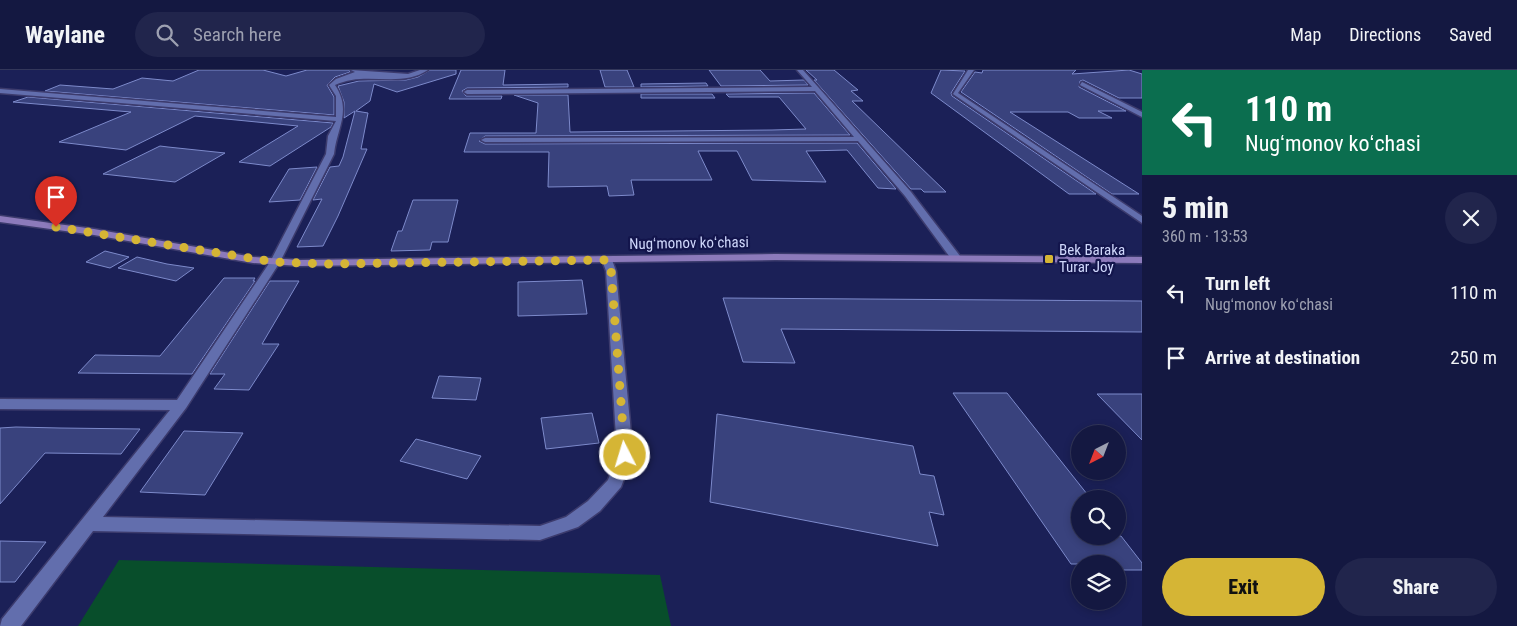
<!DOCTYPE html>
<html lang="en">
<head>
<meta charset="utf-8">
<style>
  body { margin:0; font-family:"Roboto Condensed",sans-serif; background:#21254c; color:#f1f3f6; height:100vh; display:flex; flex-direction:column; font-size:19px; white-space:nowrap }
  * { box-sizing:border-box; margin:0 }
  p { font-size:16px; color:#9da0b1 }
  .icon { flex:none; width:28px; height:28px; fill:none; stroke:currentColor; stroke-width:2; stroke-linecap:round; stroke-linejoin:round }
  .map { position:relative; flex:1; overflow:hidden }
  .sheet { display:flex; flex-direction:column; background:#141841; width:375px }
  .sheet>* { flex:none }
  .top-card { background:#0b6e4f; color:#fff; overflow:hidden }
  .needle { width:32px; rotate:222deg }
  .tools { position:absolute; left:1071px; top:355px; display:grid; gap:10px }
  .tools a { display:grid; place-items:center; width:55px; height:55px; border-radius:50%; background:#141841; box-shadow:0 2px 8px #0003,0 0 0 1px #33375a; font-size:25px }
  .pin { position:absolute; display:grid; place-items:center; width:42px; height:42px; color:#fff; margin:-51px -21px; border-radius:50% 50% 50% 0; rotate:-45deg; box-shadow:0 0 5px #0007 }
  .pin .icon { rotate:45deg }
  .me { position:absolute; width:55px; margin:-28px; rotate:355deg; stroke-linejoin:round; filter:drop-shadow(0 0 4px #0008) }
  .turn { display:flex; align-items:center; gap:18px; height:105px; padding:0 20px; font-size:22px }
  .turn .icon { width:65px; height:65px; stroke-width:2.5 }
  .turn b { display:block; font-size:35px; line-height:42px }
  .round { display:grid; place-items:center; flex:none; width:52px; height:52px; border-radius:26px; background:#21254c }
  .headline { display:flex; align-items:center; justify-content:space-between; height:85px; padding:0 20px }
  h1 { font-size:30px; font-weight:800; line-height:38px }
  .button { display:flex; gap:10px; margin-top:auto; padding:10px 20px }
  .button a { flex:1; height:58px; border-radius:30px; background:#d5b535; color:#111; font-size:20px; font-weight:800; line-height:58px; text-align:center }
  .button a+a { background:#21254c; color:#f1f3f6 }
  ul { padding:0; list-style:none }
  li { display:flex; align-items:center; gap:15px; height:65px; padding:0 20px }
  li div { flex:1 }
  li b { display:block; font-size:19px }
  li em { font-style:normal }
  header { display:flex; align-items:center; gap:30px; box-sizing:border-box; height:70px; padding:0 25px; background:#141841; border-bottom:1px solid #33375a }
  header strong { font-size:24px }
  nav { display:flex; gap:28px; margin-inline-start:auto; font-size:18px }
  .search { width:350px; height:45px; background:#21254c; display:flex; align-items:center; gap:12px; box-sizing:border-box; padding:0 18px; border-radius:28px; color:#9da0b1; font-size:19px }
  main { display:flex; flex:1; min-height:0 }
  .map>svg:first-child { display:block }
  .green { fill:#084e2b }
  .building { fill:#39427d; stroke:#7d8acb }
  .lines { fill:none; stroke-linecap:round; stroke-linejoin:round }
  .minor-casing { stroke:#3c3b6d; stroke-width:3 }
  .secondary-casing { stroke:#3c3b6d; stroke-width:3 }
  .minor { fill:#626ead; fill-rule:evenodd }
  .secondary { fill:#8c7abb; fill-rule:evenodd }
  .route { stroke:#d5b535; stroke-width:9; stroke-dasharray:0 16.2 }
  .poi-dot { fill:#d5b535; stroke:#13154c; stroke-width:2 }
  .labels { text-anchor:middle; stroke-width:4.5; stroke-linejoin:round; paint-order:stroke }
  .street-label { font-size:15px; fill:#cfd7fb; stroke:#13154c }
  .poi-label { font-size:15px; fill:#cfd7fb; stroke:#13154c; text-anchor:start }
</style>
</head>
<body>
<header>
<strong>Waylane</strong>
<div class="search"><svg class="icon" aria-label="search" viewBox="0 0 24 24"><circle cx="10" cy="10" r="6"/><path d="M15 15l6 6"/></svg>Search here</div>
<nav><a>Map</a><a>Directions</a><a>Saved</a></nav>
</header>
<main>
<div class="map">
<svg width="1142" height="556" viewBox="0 0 1142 556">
  <rect width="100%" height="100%" fill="#1b2057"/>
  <polygon class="green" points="119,490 660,505 671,556 78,556"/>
  <g class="building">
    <polygon points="199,0 263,0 286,6 307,0 349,0 350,2 335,7 327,15 334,27 334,45 45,21 60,15 113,19 142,8 173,11"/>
    <polygon points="430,0 456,0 456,4 397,22 374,14 370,31 356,41 368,43 361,79 367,79 338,146 323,176 297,177 322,129 313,130 330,97 339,96 343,87 355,41 344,48 344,32 338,16 359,11 406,10 418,7"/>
    <polygon points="461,0 505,0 503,15 568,14 568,17 467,18 462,21 466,26 502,26 501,29 449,29"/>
    <polygon points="600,0 627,0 634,17 605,17"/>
    <polygon points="709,0 760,0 770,11 804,10 808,15 721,16"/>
    <polygon points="806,0 834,0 858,20 851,21 863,31 852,31 946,122 924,122 921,119 911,119 814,10 817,10"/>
    <polygon points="941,0 965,1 951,23 952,26 1096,124 1069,124 931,23"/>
    <polygon points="983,0 1076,0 1072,4 1129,0 1142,4 1142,28 1119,28 1083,10 1080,11 1079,17 1126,41 1098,41 1112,48 1079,48 1068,42 1010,42 1139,124 1112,124 961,22 975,2 982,3"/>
    <polygon points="706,13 708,16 641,17 641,14"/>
    <polygon points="814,23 850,65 485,66 479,71 485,74 857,73 896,119 878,118 847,80 806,81 826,112 752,110 737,81 698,81 712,110 631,110 634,125 609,126 607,116 548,117 549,82 464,82 470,63 536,63 538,33 514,25 568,25 570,62 772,60 806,59 779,27 729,27 726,24"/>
    <polygon points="641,24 712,24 715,28 641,28"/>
    <polygon points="28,27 333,53 331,57 270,96 239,92 298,56 195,46 126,80 59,72 131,42 13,32"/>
    <polygon points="160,76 168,77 225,83 175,112 103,104"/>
    <polygon points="317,97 300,130 269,132 289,99"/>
    <polygon points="413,130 458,130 448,172 432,172 430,180 391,181 398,161 402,161"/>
    <polygon points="105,181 129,187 110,198 86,192"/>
    <polygon points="137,187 167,194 194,198 176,211 118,198"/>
    <polygon points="224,208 255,208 253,211 255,211 192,304 78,303 95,285 160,286"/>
    <polygon points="582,210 587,244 518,246 518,212"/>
    <polygon points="270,211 299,211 262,274 279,274 249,320 214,319 225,304 210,304"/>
    <polygon points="723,228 1142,231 1142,262 781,259 795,293 743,292"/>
    <polygon points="439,306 481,308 476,330 432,328"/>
    <polygon points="953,323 1007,323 1091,429 1080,429 1080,466 1121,466 1142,493 1142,500 1118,500 1118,494 1071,494"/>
    <polygon points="1097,324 1142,324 1142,370"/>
    <polygon points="592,343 599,373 546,379 541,348"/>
    <polygon points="717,344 913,376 920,404 934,406 944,445 929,442 938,476 710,432"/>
    <polygon points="16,357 60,358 140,359 121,384 45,383 0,434 0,358"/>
    <polygon points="184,361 243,363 205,425 140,422"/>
    <polygon points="416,369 481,386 467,409 400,391"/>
    <polygon points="0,471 46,472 15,512 0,512"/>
  </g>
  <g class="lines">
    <g class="minor-casing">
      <g id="minor">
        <path d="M 351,0 L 408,4 L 420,0 L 428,0 C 399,19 366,0 335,15 C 352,41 337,57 334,84 L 280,192 L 186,338 L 103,447 L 540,456 L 566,447 L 588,431 L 608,410 L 617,385 L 606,201 L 602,190 L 607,187 L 612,190 L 616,201 L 633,385 L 621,417 L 600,441 L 578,457 L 540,470 L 93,461 L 21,556 L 0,556 L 2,549 L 170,340 L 0,339 L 0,329 L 177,330 L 270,192 L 326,84 L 328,66 L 336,51 L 0,23 L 0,19 L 336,47 L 336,26 L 329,15 L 336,9 L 355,2 Z"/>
        <polygon points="797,0 803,0 911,122 960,186 961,188 960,190 952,190 905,126 858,71 485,72 481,70 485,68 854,67 815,21 467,24 464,22 467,20 812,17"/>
        <polygon points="968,0 974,0 958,23 1142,146 1142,153 953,24"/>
        <polygon points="1082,12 1142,42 1142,47 1080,15"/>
      </g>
    </g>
    <g class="secondary-casing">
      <polygon id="secondary" points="0,146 94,159 253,187 300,190 775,184 1142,187 1142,193 775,190 300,196 253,193 94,165 0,152"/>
    </g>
    <use href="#minor" class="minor"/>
    <use href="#secondary" class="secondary"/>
  </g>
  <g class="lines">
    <polyline class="route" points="56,157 275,192 327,194 607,190 611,200 625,385"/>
  </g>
  <rect class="poi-dot" x="1044" y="184" width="10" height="10" rx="2.5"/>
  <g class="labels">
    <g class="street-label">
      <text transform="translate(689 173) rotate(-1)" y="5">Nugʻmonov koʻchasi</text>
    </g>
    <g class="poi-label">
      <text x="1059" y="185">Bek Baraka<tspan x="1059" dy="17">Turar Joy</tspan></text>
    </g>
  </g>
</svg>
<div class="tools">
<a><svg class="needle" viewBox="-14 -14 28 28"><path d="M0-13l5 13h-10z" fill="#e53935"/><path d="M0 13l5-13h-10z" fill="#9da0b1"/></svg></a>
<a><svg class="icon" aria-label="search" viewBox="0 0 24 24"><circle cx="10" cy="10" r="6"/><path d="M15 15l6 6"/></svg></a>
<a><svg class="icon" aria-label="layers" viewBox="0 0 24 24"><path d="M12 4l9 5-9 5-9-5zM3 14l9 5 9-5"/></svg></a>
</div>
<div class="pin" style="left:56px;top:157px;background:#d93025"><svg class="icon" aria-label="arrive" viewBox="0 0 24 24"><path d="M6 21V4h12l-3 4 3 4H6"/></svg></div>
<svg class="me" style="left:625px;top:385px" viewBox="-20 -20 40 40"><circle r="17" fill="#d5b535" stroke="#fff" stroke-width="3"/><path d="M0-11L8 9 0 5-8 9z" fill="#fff"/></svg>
</div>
<section class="sheet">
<div class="top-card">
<div class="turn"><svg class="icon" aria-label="left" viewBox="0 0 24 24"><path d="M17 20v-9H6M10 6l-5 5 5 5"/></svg><div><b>110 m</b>Nugʻmonov koʻchasi</div></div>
</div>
<div class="headline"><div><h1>5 min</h1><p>360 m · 13:53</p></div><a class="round"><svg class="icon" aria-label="close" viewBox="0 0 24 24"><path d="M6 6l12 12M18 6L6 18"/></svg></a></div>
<ul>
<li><svg class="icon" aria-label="left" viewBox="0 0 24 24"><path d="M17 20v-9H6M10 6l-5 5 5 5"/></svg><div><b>Turn left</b><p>Nugʻmonov koʻchasi</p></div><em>110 m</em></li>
<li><svg class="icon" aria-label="arrive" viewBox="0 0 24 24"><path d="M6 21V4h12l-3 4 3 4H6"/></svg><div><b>Arrive at destination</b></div><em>250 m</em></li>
</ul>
<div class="button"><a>Exit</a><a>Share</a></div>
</section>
</main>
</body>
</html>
